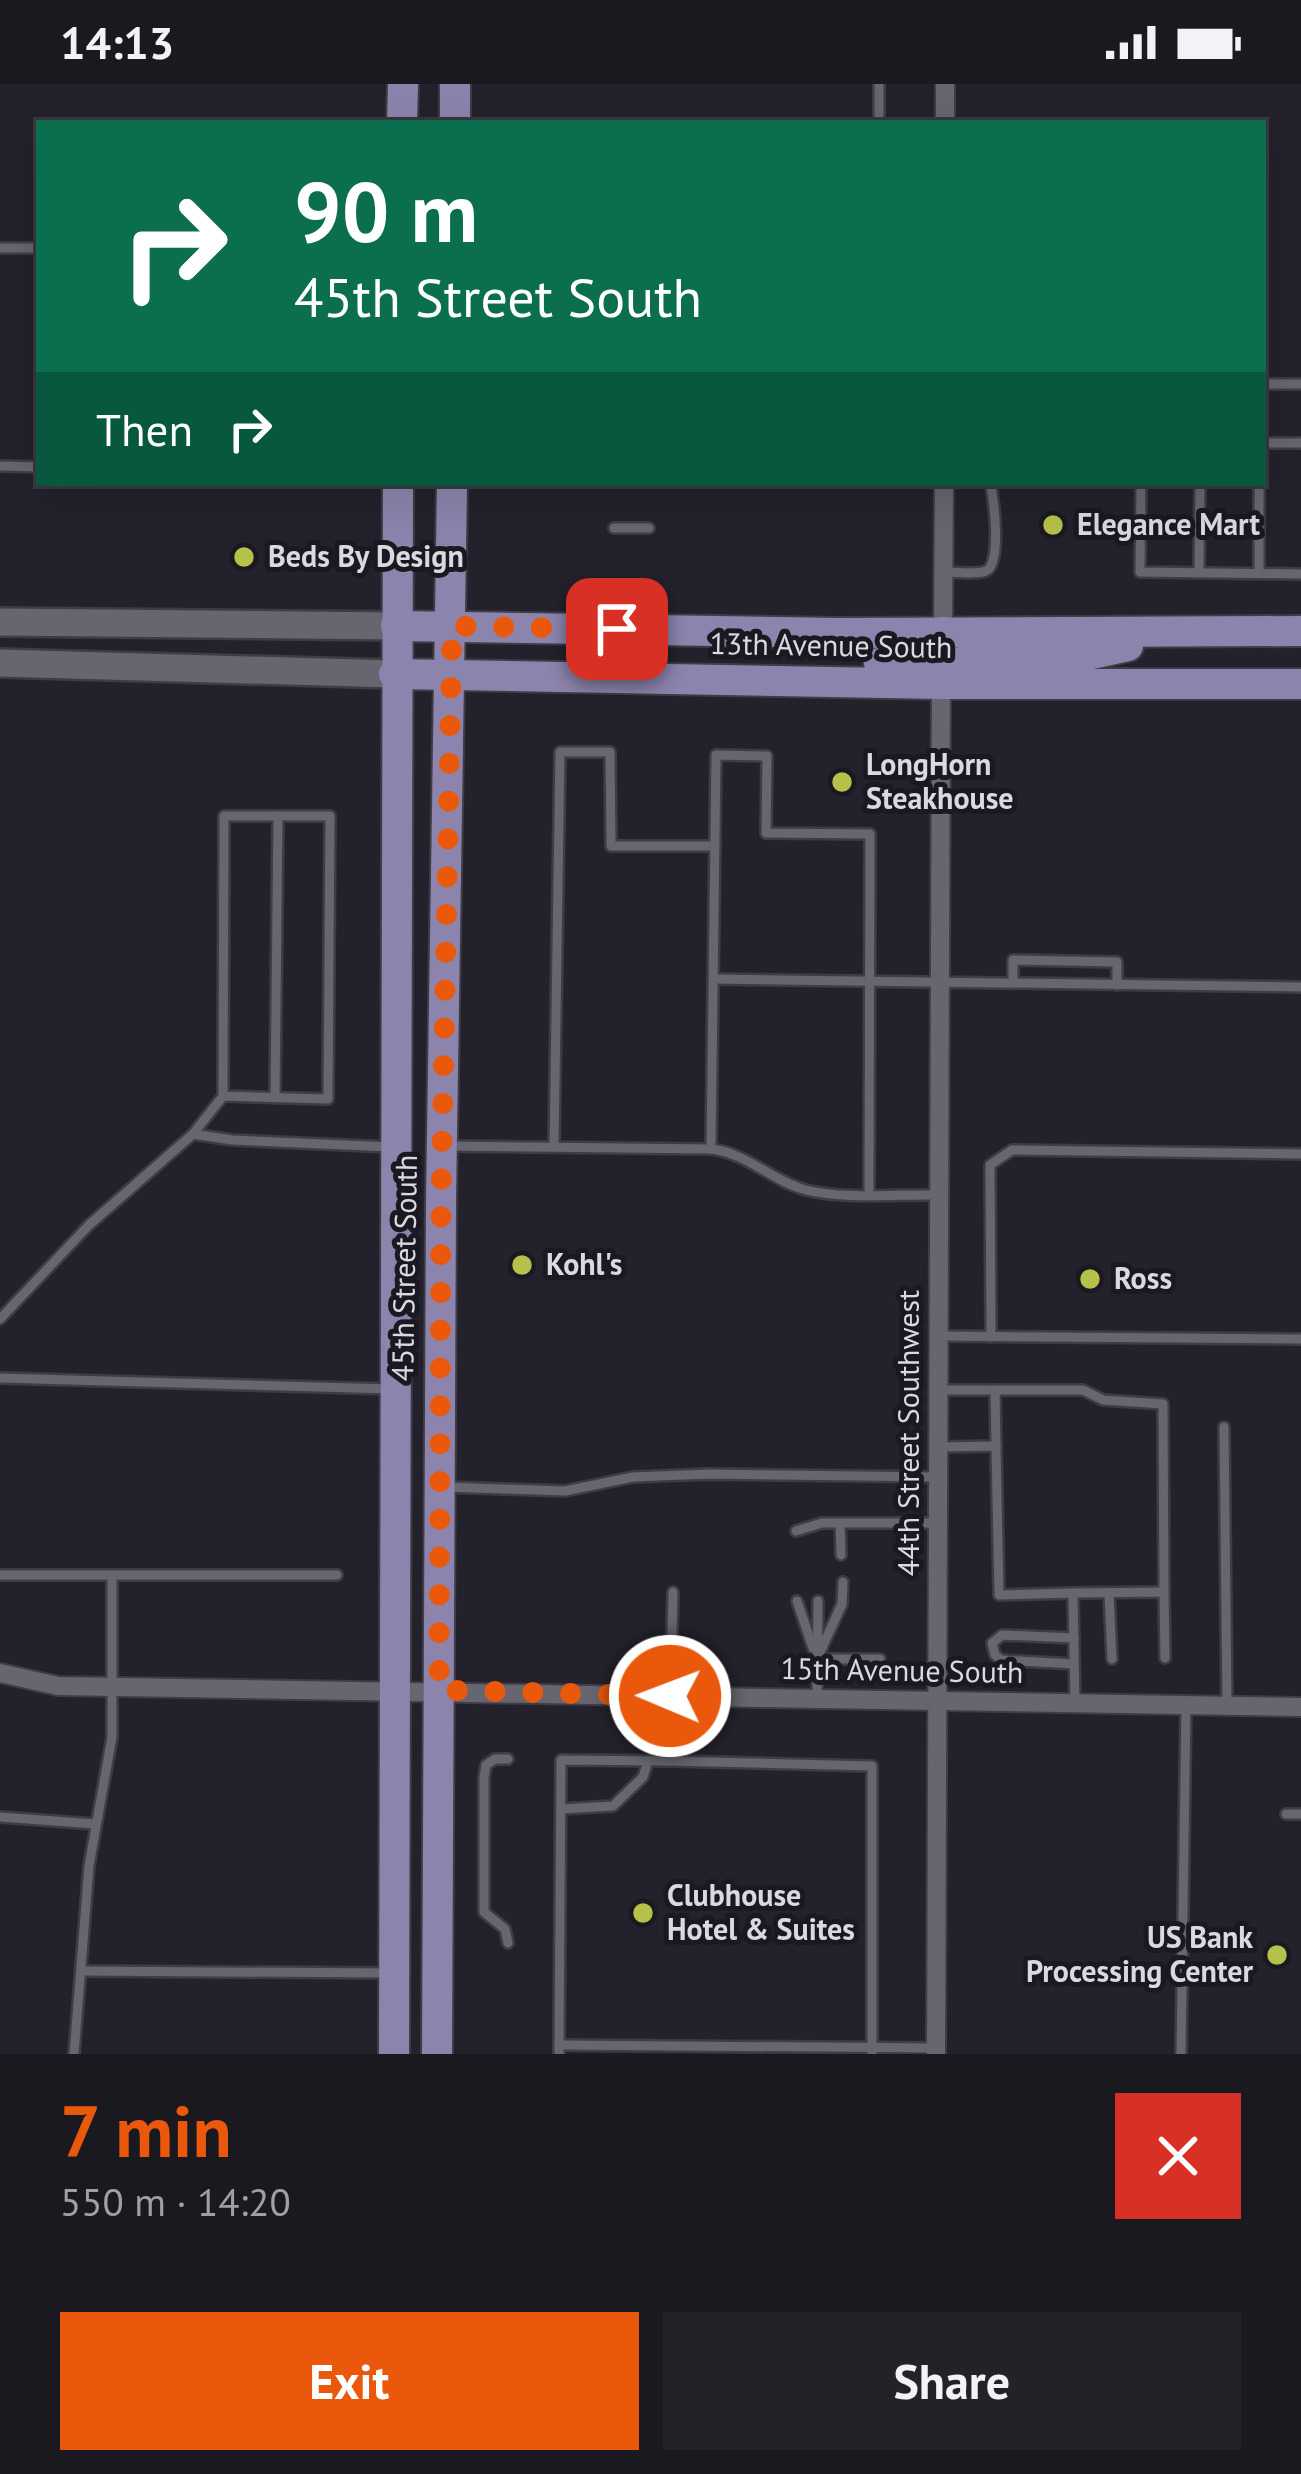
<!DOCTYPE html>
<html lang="en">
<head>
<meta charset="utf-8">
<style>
  body { margin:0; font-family:"PT Sans",sans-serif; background:#232229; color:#f1f3f6; height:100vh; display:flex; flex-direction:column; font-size:45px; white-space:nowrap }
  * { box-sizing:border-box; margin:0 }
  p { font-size:39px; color:#9fa0a5 }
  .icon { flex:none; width:66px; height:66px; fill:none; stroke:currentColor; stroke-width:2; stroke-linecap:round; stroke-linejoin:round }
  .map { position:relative; height:1970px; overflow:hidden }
  .drawer { display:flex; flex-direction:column; background:#1a1920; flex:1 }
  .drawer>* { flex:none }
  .hud { position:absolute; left:36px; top:36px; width:1230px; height:366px; border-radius:0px; box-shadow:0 12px 48px #0002,0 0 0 3px #38383e; background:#0b6e4f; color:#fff; overflow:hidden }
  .pin { position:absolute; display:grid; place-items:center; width:102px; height:102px; color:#fff; margin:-51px; border-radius:24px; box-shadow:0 6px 18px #0006 }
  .me { position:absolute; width:132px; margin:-66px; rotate:271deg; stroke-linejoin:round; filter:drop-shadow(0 0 9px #0008) }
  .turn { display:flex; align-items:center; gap:42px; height:252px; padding:0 60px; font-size:54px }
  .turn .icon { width:156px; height:156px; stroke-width:2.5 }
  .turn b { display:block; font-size:84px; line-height:102px }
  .then { display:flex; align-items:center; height:114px; padding:0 60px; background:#0003; gap:24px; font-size:45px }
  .round { display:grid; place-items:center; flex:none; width:126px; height:126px; border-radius:0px; background:#232229 }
  .headline { display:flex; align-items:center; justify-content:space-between; height:204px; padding:0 60px }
  h1 { font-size:72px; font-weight:600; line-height:90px; color:#ea580c }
  .cta { display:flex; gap:24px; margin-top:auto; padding:24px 60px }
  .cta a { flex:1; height:138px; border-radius:0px; background:#ea580c; color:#fff; font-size:48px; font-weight:600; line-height:138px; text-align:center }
  .cta a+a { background:#232229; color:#f1f3f6 }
  .status { display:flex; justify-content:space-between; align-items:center; height:84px; padding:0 60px; background:#1a1920; direction:ltr }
  .status svg { height:33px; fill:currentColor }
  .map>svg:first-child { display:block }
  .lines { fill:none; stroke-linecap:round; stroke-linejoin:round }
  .service-casing { stroke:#3e3c44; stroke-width:14 }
  .minor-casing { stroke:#3e3c44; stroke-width:22 }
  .secondary-casing { stroke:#3e3c44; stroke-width:32 }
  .primary-casing { stroke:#3e3c44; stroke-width:34 }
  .service { stroke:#676570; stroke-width:9 }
  .minor { stroke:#676570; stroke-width:18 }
  .secondary { stroke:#676570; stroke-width:27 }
  .primary { stroke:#8d84ad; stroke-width:30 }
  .route { stroke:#ea580c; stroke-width:21; stroke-dasharray:0 37.8 }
  .poi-dot { fill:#b6c149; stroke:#1a1821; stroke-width:4.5 }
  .labels { text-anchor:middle; stroke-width:10; stroke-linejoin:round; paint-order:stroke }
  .poi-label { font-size:30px; font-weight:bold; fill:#dad9e0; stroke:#1a1821; text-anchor:start }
  .street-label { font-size:30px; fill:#dad9e0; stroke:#1a1821 }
</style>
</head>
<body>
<div class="status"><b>14:13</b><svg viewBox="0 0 49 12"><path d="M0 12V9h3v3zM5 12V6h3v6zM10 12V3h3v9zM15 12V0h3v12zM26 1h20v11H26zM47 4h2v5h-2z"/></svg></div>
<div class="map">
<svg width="1301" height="1970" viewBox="0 0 1301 1970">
  <rect width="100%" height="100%" fill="#23212b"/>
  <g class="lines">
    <g class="service-casing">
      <g id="service">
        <polyline points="879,0 879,39"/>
        <polyline points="0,164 39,164"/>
        <polyline points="1263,300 1301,300"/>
        <polyline points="1263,359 1301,359"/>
        <polyline points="0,382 39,383"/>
        <polyline points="1141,399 1140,488 1301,490"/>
        <polyline points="614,444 649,444"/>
        <path d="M 945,488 C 956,488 976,491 986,487 C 1002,480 994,414 990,399"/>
        <polyline points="1199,488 1200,399"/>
        <polyline points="1259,489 1259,399"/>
        <polyline points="714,895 1301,903"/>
        <polyline points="1013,899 1013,876 1117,878 1117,901"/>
        <polyline points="275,1014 278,732"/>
        <polyline points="193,1050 223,1012 328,1015 330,732 224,732 223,1012"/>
        <path d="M 444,1062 L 711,1065 C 747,1069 772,1097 806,1106 C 847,1116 898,1110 940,1111"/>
        <polyline points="554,1063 560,668 610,668 611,762 715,762"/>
        <polyline points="711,1065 716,671 767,672 766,749 870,750 869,1109"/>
        <polyline points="0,1235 89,1141 193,1050 232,1056 391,1063"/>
        <polyline points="940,1252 1301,1255"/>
        <polyline points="991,1253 990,1081 1012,1066 1301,1070"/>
        <polyline points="0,1294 391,1305"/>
        <polyline points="940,1306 995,1306"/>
        <polyline points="1224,1343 1227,1622"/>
        <polyline points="996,1362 995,1306 1083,1306 1103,1316 1163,1320 1164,1508"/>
        <polyline points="939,1363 996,1362 999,1511 1073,1509 1075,1620"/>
        <polyline points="445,1403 565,1407 633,1393 709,1390 936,1393"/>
        <polyline points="840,1439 841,1471"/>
        <polyline points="796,1447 822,1439 939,1439"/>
        <polyline points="0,1491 337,1491"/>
        <polyline points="1073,1509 1164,1508 1165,1574"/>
        <polyline points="1109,1509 1112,1575"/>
        <polyline points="797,1517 813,1564"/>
        <polyline points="1074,1554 1002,1551 992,1559 995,1571 1001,1576 1074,1580"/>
        <polyline points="819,1570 842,1520 843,1498"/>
        <polyline points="817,1575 880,1575"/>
        <polyline points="817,1616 818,1517"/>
        <polyline points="669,1677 872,1682 872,1970"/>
        <polyline points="561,1725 613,1722 643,1693 648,1677"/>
        <polyline points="1286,1730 1301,1730"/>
        <polyline points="0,1733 95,1740"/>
        <polyline points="508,1859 505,1845 484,1828 484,1694 486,1681 495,1675 508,1675"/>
        <polyline points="82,1887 389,1889"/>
        <polyline points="559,1961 937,1964"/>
        <polyline points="74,1970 89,1782 112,1653 112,1491"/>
        <polyline points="559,1970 561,1676 669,1677 673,1508"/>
        <polyline points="1181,1970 1186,1621"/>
      </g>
    </g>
    <g class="minor-casing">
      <g id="minor">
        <polyline points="945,39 945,0"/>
        <polyline points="943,548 944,399"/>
        <polyline points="0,1589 58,1602 1301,1623"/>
        <polyline points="936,1970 941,600"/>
      </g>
    </g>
    <g class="secondary-casing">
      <g id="secondary">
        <polyline points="0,538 396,542"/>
        <polyline points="0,579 394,590"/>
      </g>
    </g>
    <g class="primary-casing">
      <g id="primary">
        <polyline points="455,0 455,39"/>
        <polyline points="402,39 403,0"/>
        <polyline points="396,542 836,549 1301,547"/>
        <path d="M 879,579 C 903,579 922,582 941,567 L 943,548"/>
        <polyline points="394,590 941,600 1301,600"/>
        <polyline points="941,600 952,582 967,576 1069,575 1128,562"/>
        <polyline points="394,1970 398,399"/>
        <polyline points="437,1970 441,1116 452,399"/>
      </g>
    </g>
    <use href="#service" class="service"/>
    <use href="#minor" class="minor"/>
    <use href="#secondary" class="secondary"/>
    <use href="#primary" class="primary"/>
  </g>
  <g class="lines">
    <polyline class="route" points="617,545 452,542 441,1115 439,1606 670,1612"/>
  </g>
  <g class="poi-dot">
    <circle cx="1053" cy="441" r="12"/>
    <circle cx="244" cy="473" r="12"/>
    <circle cx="842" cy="698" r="12"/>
    <circle cx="522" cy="1181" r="12"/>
    <circle cx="1090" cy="1195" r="12"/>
    <circle cx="643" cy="1829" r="12"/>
    <circle cx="1277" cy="1871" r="12"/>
  </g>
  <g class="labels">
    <g class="poi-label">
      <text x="1077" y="451">Elegance Mart</text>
      <text x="268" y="483">Beds By Design</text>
      <text x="866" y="691">LongHorn<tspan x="866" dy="34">Steakhouse</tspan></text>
      <text x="546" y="1191">Kohl's</text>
      <text x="1114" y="1205">Ross</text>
      <text x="667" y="1822">Clubhouse<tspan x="667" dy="34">Hotel &amp; Suites</tspan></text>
      <text x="1253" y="1864" text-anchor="end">US Bank<tspan x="1253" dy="34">Processing Center</tspan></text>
    </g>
    <g class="street-label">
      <text transform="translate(831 562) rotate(1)" y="10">13th Avenue South</text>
      <text transform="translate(405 1184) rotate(-89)" y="10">45th Street South</text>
      <text transform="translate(909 1349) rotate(-90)" y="10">44th Street Southwest</text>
      <text transform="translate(902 1587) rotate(1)" y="10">15th Avenue South</text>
    </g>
  </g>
</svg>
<div class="pin" style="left:617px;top:545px;background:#d93025"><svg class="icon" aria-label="arrive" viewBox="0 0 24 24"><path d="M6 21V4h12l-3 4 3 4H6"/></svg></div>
<svg class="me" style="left:670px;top:1612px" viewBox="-20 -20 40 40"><circle r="17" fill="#ea580c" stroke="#fff" stroke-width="3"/><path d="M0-11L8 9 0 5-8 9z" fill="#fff"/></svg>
<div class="hud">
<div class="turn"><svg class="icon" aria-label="right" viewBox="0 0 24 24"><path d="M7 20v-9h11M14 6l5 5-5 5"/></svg><div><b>90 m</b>45th Street South</div></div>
<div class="then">Then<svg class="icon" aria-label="right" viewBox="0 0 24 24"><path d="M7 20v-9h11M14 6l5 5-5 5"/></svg></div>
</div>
</div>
<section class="drawer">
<div class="headline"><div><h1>7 min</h1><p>550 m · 14:20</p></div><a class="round" style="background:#d93025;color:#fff"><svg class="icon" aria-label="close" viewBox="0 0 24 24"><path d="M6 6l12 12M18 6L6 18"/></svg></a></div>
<div class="cta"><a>Exit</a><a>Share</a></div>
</section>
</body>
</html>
